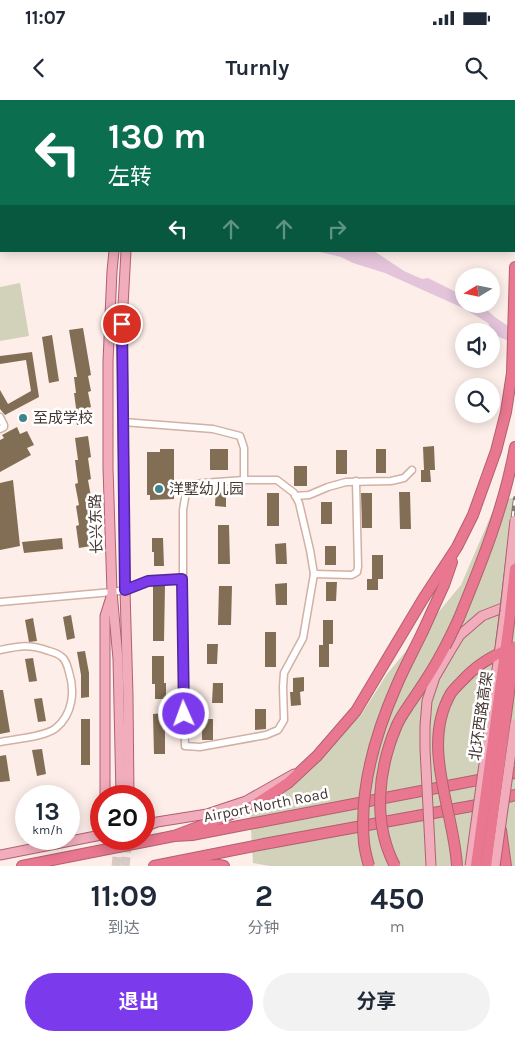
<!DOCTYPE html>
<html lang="zh">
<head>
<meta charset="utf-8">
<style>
  body { margin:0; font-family:Karla,"Noto Sans SC",sans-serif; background:#f2f2f3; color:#1f2937; height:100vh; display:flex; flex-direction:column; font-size:19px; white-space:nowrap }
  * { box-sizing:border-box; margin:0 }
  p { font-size:16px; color:#747a83 }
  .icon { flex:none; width:28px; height:28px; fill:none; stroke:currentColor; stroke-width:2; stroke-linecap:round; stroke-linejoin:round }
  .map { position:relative; height:766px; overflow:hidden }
  .panel { display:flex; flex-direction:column; background:#fff; flex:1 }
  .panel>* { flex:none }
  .banner { position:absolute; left:0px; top:0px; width:515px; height:152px; box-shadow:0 2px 12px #0003; background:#0b6e4f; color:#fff; overflow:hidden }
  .needle { width:32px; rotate:260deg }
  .tools { position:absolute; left:455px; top:168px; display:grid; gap:10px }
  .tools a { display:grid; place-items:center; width:45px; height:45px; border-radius:50%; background:#fff; box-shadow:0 2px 12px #0003; font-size:25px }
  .speed { position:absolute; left:15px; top:685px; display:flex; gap:10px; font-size:25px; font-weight:700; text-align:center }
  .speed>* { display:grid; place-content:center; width:65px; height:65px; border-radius:50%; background:#fff; box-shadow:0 2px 12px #0003; line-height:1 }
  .speed small { font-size:12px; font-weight:400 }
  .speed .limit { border:8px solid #d22; background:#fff; color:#111 }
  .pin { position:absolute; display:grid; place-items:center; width:42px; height:42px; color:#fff; margin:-21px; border:2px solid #fff; border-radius:50%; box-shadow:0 1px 5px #0007 }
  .me { position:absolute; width:55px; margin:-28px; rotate:358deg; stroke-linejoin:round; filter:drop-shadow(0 0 4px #0008) }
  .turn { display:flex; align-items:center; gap:18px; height:105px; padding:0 25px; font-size:22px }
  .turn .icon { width:65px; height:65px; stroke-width:2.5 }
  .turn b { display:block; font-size:35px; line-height:42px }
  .lanes { display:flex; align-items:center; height:48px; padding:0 25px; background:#0003; justify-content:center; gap:25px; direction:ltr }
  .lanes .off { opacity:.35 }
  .eta { display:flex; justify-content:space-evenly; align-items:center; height:85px; text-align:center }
  .eta b { font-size:30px; font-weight:700; line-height:35px }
  .action { display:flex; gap:10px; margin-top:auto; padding:10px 25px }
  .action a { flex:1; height:58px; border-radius:30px; background:#7c3aed; color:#fff; font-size:20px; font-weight:700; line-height:58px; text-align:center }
  .action a+a { background:#f2f2f3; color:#1f2937 }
  .status { display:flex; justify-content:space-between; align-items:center; height:35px; padding:0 25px; background:#fff; direction:ltr }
  .status svg { height:14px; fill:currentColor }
  header { display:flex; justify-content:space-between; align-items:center; height:65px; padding:0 25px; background:#fff; font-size:22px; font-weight:700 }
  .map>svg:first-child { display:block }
  .green { fill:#d2d1ba }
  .water { fill:#e3c4da }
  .building { fill:#826e54 }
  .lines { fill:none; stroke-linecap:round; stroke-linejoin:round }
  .major-tunnel { stroke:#d9cac5; stroke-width:9; stroke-dasharray:9 4.5; stroke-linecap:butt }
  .minor-casing { stroke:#d2b0a3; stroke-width:9 }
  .major-casing { stroke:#b0616f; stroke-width:11 }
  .highway-casing { stroke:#b0616f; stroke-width:12 }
  .minor { stroke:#fff; stroke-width:6 }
  .major { stroke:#f1adbc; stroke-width:9 }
  .highway { stroke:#e8778f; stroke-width:10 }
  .rail-casing { stroke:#867772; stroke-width:4 }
  .rail { stroke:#fff; stroke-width:2; stroke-dasharray:5.5; stroke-linecap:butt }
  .major-bridge-casing { stroke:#b0616f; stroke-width:11; stroke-linecap:butt }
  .highway-bridge-casing { stroke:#b0616f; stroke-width:12; stroke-linecap:butt }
  .major-bridge { stroke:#f1adbc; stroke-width:9 }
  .highway-bridge { stroke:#e8778f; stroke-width:10 }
  .route-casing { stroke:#51269a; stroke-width:12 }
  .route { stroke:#7c3aed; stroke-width:9 }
  .poi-dot { fill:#3d848c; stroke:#fff; stroke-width:2 }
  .labels { text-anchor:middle; stroke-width:5; stroke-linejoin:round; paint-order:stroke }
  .poi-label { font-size:15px; fill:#473833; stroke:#fff; text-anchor:start }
  .street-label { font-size:15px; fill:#473833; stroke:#fff }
</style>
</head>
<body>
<div class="status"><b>11:07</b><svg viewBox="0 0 49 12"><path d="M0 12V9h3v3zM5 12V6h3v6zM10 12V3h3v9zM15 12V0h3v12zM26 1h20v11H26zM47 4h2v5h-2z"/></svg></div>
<header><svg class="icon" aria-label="back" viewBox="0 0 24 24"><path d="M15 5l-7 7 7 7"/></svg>Turnly<svg class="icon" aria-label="search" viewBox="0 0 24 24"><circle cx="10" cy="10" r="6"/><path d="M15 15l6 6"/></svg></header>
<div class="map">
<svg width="515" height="766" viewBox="0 0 515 766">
  <rect width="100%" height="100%" fill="#fdeee9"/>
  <g class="green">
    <polygon points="20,183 29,236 0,241 0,187"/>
    <polygon points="515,398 515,766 270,766 253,763 250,712 280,693 361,615 387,574 461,485 498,399"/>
  </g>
  <polygon class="water" points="316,151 374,151 404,171 422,179 428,178 464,196 464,204 480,204 495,217 515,231 515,244 495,235 488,223 463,208 385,173 353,163 341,157"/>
  <g class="building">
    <polygon points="83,228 91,275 88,276 91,291 88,292 91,307 88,308 91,323 77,325 74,308 76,308 74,293 76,293 74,277 77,277 69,230"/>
    <polygon points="52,235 59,281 49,283 42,237"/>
    <polygon points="32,252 39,297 5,315 0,309 0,290 8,304 31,291 26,260 0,264 0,256"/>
    <polygon points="17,327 20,334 27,331 34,345 27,348 31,355 0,372 0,340 4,338 2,335"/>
    <polygon points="88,336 91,357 88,358 91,379 88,380 92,402 88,402 91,423 88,424 91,446 79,448 76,426 79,425 76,406 79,405 75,384 78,383 75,360 78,360 75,338"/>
    <polygon points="434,346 435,370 430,370 431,382 421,382 421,370 424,370 423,347"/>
    <polygon points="160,349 174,349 174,399 150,400 150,395 147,395 147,352 160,352"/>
    <rect x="210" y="349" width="18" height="21"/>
    <rect x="376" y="349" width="10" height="24"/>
    <rect x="336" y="350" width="11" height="24"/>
    <rect x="294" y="366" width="13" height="20"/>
    <polygon points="13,380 20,446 0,450 0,383"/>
    <polygon points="216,387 226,387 226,407 215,406"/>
    <polygon points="399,392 410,392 411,429 400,429"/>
    <rect x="267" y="393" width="12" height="33"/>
    <polygon points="361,393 372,393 372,428 362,428"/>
    <rect x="321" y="402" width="11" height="22"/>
    <polygon points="218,425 229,425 230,464 218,464"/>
    <polygon points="62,438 63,449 24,453 22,442"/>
    <polygon points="152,438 163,438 164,466 154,466 154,452 152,452"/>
    <polygon points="286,443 287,464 276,464 275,444"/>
    <rect x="325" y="446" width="11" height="19"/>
    <polygon points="372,455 383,455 383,479 378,479 378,490 367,490 367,479 372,479"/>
    <polygon points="326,482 337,482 336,501 326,501"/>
    <polygon points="287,483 287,505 276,505 275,484"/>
    <polygon points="165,485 164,541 153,541 153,486"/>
    <polygon points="219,486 232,486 231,525 218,525"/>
    <polygon points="71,515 75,538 67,540 63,517"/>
    <polygon points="33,518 37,541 29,542 25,520"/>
    <polygon points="323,520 333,520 333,544 329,544 329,567 319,567 319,545 323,545"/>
    <rect x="265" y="532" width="11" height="35"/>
    <polygon points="207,544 218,544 217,564 207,564"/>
    <polygon points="85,551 89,573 89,597 81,598 81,575 77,552"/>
    <polygon points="152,556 164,556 164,583 166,583 166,599 155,599 155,584 152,584"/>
    <polygon points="33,558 37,581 29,582 25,559"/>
    <polygon points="304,577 304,591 300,592 301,605 291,606 290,592 293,592 293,578"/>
    <polygon points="213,583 223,583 223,603 212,603"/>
    <polygon points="0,590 3,590 10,632 0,634"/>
    <polygon points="42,598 46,621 38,622 34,599"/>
    <polygon points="255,609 266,609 266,629 255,630"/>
    <polygon points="165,613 165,654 154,654 153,614"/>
    <rect x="81" y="619" width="9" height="46"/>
    <rect x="202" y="619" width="11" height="21"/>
    <polygon points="42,649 46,674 37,676 32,650"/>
    <polygon points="6,655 10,681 0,682 0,656"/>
  </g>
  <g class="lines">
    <g class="major-tunnel">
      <polyline points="116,766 119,739"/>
      <polyline points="125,766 128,739"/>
    </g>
    <g class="minor-casing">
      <g id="minor">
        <polyline points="0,317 4,325 4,327 0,329"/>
        <polyline points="123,322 213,329 240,336 244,348 244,380"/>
        <polygon points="244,380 277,380 294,393 299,403 310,450 314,474 303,538 284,573 283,587 284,620 278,630 266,635 200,647 185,646 183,582 183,410 186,392 191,385 203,383"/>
        <polyline points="295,396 309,395 328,387 346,382 391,381 404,378 412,370"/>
        <polyline points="314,474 352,475 357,472 358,467 356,381"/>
        <polyline points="0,502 112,492 125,490 148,481 182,479"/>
        <path d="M 0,550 C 20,546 29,544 49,551 C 53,552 59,554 63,558 C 66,561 68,568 69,572 C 75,591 73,614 56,628 C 45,637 14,639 0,642"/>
      </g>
    </g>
    <g class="major-casing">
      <g id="major">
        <polyline points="232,1 240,0"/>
        <polyline points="344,1 353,0"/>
        <polyline points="0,39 1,39"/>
        <polyline points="0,53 1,53"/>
        <polyline points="114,151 112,171 108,261 108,368 112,492 118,559 121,696"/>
        <polyline points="126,151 122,224 125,490 128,596 129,696"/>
        <polyline points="449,553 460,535 482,516 510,505"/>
        <polyline points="105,696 105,516 111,497"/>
        <polyline points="144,727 157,722 207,714 246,701 294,674"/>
        <polyline points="0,755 101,735"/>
      </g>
    </g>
    <g class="highway-casing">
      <g id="highway">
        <path d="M 459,518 C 482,462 504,407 515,347"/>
        <polyline points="423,531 444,485 452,462"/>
        <polyline points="501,730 506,766"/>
        <polyline points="174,736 253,706 288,683 317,656 356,611 423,499 457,447 473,415 496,351 506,312 512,273 515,167"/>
        <polyline points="22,766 174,736 192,735 515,673"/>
        <polyline points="154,766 264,744 488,703 515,695"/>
        <polyline points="181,766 219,765 224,766"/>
      </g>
    </g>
    <use href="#minor" class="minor"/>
    <use href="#major" class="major"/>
    <use href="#highway" class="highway"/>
    <g class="rail-casing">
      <g id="rail">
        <polyline points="470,766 515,398"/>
        <polyline points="481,766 499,628 515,486"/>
      </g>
    </g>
    <use href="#rail" class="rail"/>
    <g class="major-bridge-casing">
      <g id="major-bridge">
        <polyline points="431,766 425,649 425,626 427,601 435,577 449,553"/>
        <polyline points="470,766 505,511 515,420"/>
        <polyline points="495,766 515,624"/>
      </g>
    </g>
    <g class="highway-bridge-casing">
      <g id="highway-bridge">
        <path d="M 369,766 C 367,759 365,751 364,743 C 359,690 375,635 396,587 C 404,568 414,550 423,531"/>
        <path d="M 395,766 C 372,722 378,669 397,625 C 400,618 405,611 409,605 C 420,589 431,573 440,556 C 447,544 453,531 459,518"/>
        <path d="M 457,766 C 454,710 420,646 451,593 C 454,589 458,585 461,582 C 476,565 494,554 515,547"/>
        <polyline points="476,766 509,523 515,469"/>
        <polyline points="486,766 515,547"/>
      </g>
    </g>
    <use href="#major-bridge" class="major-bridge"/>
    <use href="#highway-bridge" class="highway-bridge"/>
  </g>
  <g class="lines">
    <g class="route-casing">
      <polyline id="route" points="122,224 125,490 148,481 182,479 184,614"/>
    </g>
    <use href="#route" class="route"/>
  </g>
  <g class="poi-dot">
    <circle cx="23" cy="318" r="5"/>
    <circle cx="159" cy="389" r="5"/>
  </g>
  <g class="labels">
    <g class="poi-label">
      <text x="33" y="323">至成学校</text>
      <text x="169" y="394">洋墅幼儿园</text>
    </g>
    <g class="street-label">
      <text transform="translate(96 424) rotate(-92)" y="5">长兴东路</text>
      <text transform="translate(481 616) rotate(-82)" y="5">北环西路高架</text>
      <text transform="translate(266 705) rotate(-11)" y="5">Airport North Road</text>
    </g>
  </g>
</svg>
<div class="tools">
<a><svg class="needle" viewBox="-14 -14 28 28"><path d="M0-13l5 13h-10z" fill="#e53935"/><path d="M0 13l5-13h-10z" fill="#747a83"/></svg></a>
<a><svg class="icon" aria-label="sound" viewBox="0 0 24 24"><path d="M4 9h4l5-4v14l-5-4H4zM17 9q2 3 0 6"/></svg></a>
<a><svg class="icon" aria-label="search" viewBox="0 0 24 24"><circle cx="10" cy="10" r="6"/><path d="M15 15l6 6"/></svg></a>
</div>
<div class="speed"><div>13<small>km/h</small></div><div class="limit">20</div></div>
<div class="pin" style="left:122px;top:224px;background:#d93025"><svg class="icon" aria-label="arrive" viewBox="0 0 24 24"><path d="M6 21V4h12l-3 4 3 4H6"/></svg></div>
<svg class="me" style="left:184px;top:614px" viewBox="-20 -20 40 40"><circle r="17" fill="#7c3aed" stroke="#fff" stroke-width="3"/><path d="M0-11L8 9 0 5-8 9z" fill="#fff"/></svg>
<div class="banner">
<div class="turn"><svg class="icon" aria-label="left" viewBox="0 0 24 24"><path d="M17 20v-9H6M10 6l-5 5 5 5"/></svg><div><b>130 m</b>左转</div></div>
<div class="lanes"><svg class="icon" aria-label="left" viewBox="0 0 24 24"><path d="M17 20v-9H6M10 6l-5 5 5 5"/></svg><svg class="icon off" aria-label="ahead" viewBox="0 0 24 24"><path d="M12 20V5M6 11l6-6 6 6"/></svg><svg class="icon off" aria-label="ahead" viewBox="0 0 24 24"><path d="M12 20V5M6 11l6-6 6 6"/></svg><svg class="icon off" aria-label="right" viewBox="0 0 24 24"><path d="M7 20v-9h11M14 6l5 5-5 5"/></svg></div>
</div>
</div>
<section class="panel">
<div class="eta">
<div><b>11:09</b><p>到达</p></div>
<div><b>2</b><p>分钟</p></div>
<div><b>450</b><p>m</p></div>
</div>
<div class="action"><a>退出</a><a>分享</a></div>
</section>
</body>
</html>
